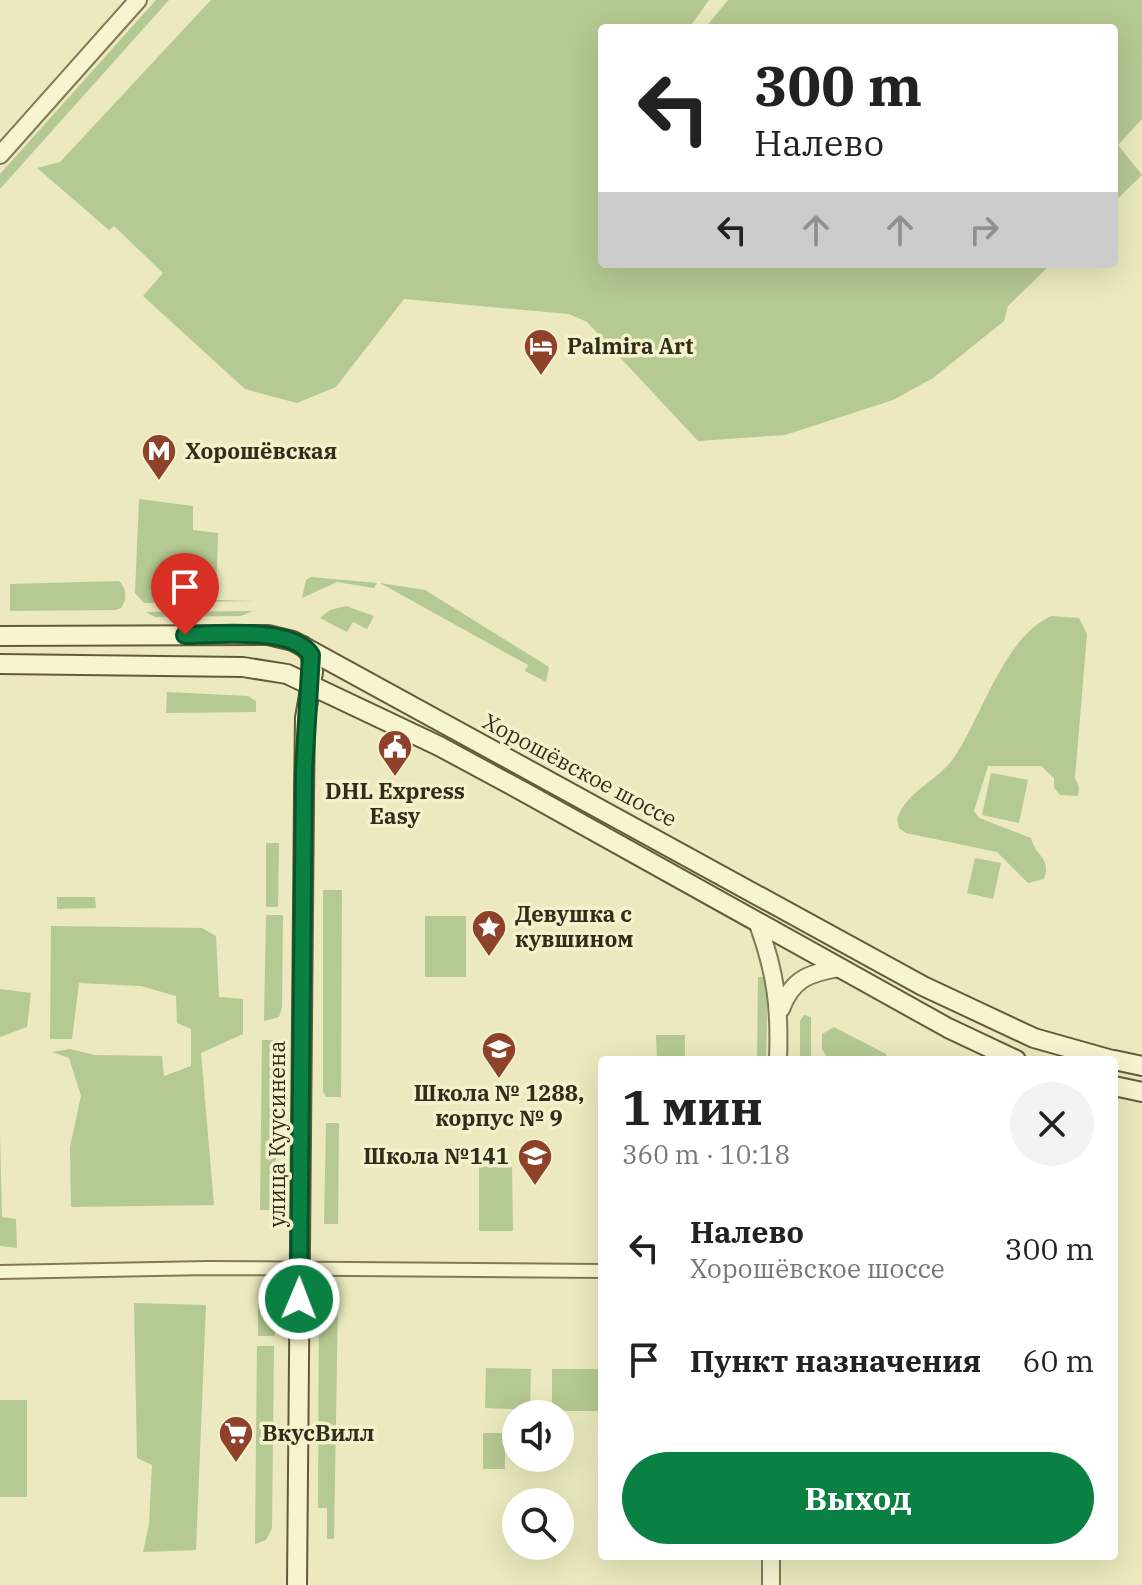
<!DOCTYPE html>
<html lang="ru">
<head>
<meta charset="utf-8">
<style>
  body { margin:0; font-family:"IBM Plex Serif",serif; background:#f2f2f2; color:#222; height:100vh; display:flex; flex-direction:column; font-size:30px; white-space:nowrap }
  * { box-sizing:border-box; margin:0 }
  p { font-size:26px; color:#767676 }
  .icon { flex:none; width:44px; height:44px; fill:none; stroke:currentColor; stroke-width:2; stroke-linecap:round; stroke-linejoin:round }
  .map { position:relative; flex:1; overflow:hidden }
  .panel { position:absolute; left:598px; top:1056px; width:520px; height:504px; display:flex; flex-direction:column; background:#fff; border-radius:8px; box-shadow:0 8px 32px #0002 }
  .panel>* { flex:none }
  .guide { position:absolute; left:598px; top:24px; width:520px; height:244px; border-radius:8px; box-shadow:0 8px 32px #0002; background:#fff; color:#222; overflow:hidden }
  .buttons { position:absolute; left:502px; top:1400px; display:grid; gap:16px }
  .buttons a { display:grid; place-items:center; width:72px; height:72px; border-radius:50%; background:#fff; box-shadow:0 8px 32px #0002; font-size:40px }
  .pin { position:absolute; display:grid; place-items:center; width:68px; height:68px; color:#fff; margin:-82px -34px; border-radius:50% 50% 50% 0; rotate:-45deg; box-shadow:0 0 8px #0007 }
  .pin .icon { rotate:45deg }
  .me { position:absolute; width:88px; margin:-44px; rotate:1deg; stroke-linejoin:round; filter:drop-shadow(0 0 6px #0008) }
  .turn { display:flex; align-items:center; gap:28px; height:168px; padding:0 24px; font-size:36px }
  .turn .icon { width:104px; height:104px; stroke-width:2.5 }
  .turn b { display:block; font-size:56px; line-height:68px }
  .lanes { display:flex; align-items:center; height:76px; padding:0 24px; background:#0003; justify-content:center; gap:40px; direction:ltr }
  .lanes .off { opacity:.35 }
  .round { display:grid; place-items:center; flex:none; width:84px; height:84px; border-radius:42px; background:#f2f2f2 }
  .headline { display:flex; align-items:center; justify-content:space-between; height:136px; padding:0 24px }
  h1 { font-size:48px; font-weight:700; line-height:60px }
  .action { display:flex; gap:16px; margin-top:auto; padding:16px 24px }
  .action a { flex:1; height:92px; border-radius:48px; background:#0b8043; color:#fff; font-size:32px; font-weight:700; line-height:92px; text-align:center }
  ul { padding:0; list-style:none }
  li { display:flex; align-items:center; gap:24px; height:112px; padding:0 24px }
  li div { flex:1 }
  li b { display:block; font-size:30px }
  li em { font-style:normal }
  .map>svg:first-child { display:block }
  .green { fill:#b5c992 }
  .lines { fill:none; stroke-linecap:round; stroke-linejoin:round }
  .minor-casing { stroke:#837957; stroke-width:16 }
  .tertiary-casing { stroke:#837957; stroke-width:20 }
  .secondary-casing { stroke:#645a3b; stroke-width:22 }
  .minor { stroke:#f7f5d0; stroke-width:12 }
  .tertiary { stroke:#f7f5d0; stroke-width:16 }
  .secondary { stroke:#f7f5d0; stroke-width:18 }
  .route-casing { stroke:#07532c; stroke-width:20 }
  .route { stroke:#0b8043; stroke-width:14 }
  .labels { text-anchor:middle; stroke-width:7; stroke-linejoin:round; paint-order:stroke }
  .poi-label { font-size:22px; font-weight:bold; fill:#322c1b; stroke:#f3f2cc; text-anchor:start }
  .street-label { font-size:22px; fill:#322c1b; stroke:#f3f2cc }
</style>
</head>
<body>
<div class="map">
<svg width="1142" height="1585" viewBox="0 0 1142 1585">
  <rect width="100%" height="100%" fill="#ebe9bd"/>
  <g class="green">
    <polygon points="156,0 169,0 0,189 0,174"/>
    <polygon points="211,0 709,0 689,28 602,28 602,264 1051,264 1008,306 1004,321 933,378 893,400 785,435 698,441 587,322 569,314 404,299 336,387 297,403 245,389 143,296 163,273 114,226 109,230 37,168 60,162"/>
    <polygon points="728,0 1142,0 1142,119 1118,145 1142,175 1114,202 1114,28 705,28"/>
    <polygon points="139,499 193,506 193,530 218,533 216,600 259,601 144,603 135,593"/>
    <polygon points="311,577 377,583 374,588 337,582 302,598 306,580"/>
    <path d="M 119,581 C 127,588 127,600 121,608 L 115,610 L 10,611 L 10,584 Z"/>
    <polygon points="380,583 425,590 549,667 546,682 525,671 528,665"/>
    <polygon points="346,606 374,616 367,629 353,622 347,632 320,618 330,610"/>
    <polygon points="253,611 241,616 155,617 146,612"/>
    <path d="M 1052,616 L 1079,618 L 1087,634 L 1075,778 L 1079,787 L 1078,796 L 1060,795 L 1054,788 L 1054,778 L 1041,766 L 988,766 L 974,811 L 979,818 L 1031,838 C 1035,856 1052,858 1044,879 L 1028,883 L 997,852 L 906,833 L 899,828 L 897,819 C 907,790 940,780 955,756 C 982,716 1005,635 1052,616 Z"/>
    <polygon points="167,692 248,696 256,701 256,712 166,713"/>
    <polygon points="991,773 1028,780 1019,823 982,815"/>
    <polygon points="266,843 279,843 278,907 266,907"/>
    <polygon points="975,858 1001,863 993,899 967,893"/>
    <polygon points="323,890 342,890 341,1097 326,1097 323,1091"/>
    <polygon points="57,897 95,897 96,908 57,909"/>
    <polygon points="266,915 283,915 282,1007 279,1017 264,1021"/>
    <rect x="425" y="916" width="41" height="61"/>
    <polygon points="51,926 202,928 216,936 219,997 243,999 243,1034 201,1053 214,1205 71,1207 70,1147 81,1096 69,1058 52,1052 70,1049 95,1055 162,1056 164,1076 191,1066 191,1029 177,1023 176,996 141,986 79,983 72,1039 50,1039"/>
    <polygon points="758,977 768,977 766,1060 757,1060"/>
    <polygon points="0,989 31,993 27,1027 0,1037"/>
    <polygon points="804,1015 811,1017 811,1060 800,1060 800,1021"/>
    <polygon points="834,1027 886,1054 888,1060 828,1059 822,1049 822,1034"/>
    <polygon points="656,1035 685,1035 685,1060 657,1060"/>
    <polygon points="262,1040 278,1040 275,1210 260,1210"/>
    <polygon points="326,1123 339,1123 338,1224 324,1224"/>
    <polygon points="0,1134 2,1217 16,1219 17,1248 0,1246"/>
    <polygon points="479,1166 512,1167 513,1231 479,1231"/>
    <polygon points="319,1298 338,1299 334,1539 327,1539 327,1508 318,1508"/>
    <polygon points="134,1303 206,1305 196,1550 143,1552 149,1524 152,1465 137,1458"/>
    <polygon points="258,1304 276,1304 275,1336 258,1336"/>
    <polygon points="257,1346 274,1346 272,1528 266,1540 255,1544"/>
    <polygon points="486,1368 531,1369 530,1410 485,1408"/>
    <rect x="552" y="1369" width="47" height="42"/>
    <rect x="0" y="1400" width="27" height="97"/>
    <rect x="483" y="1433" width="22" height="36"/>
  </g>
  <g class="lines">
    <g class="minor-casing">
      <polyline id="minor" points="0,1272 207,1268 602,1271"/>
    </g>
    <g class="tertiary-casing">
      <g id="tertiary">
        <polyline points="0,155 138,0"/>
        <path d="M 758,924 C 776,974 780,1007 778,1060"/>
        <path d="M 781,1009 C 792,979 809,973 839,968"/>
        <polyline points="771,1585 771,1556"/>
      </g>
    </g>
    <g class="secondary-casing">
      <g id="secondary">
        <polyline points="0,636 268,635 293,641 923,986 1034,1038 1112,1060"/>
        <polyline points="0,664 243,667 287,674 439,746 526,793 948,1028 1016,1060"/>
        <polyline points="1114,1060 1142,1066"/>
        <polyline points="1114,1086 1142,1092"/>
        <polyline points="297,1585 304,797 305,718 313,672 311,655 303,646"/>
      </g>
    </g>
    <use href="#minor" class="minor"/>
    <use href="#tertiary" class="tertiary"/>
    <use href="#secondary" class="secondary"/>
  </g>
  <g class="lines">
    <g class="route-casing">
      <path id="route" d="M 185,635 C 216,635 293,626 311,655 L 304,770 L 299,1299"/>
    </g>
    <use href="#route" class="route"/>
  </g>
  <defs>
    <g id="hotel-pin" transform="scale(1.8)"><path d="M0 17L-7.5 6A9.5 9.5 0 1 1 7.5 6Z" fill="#8f422a" stroke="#f3f2cc"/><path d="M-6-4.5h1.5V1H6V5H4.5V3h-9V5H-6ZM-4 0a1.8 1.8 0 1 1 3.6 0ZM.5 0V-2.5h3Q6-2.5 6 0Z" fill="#fff"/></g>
    <g id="metro-pin" transform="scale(1.8)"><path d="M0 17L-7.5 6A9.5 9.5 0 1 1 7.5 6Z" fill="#8f422a" stroke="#f3f2cc"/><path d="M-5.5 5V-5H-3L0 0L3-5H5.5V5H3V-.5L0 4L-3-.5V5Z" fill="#fff"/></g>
    <g id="civic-pin" transform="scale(1.8)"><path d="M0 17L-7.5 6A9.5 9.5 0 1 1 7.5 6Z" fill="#8f422a" stroke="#f3f2cc"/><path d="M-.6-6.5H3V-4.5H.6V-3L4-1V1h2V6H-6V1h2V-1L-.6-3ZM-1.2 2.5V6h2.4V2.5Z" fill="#fff"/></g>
    <g id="sight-pin" transform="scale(1.8)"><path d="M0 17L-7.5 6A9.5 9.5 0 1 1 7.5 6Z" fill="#8f422a" stroke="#f3f2cc"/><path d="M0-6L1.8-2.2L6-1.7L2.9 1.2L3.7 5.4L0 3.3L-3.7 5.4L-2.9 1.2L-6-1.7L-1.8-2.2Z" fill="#fff"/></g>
    <g id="school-pin" transform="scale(1.8)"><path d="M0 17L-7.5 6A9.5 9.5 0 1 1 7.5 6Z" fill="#8f422a" stroke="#f3f2cc"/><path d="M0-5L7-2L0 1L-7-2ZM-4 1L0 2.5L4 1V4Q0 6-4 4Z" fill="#fff"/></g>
    <g id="supermarket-pin" transform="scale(1.8)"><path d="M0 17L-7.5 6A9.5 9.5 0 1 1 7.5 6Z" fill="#8f422a" stroke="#f3f2cc"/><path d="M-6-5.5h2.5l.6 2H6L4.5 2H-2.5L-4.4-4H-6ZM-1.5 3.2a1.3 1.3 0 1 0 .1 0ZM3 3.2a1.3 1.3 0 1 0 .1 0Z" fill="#fff"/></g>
  </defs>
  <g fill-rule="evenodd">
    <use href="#hotel-pin" x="541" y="346"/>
    <use href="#metro-pin" x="159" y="451"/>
    <use href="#civic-pin" x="395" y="747"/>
    <use href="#sight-pin" x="489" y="927"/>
    <use href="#school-pin" x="499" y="1049"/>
    <use href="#school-pin" x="535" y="1156"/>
    <use href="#supermarket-pin" x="236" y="1433"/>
  </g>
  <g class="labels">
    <g class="poi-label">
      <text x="567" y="354">Palmira Art</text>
      <text x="185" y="459">Хорошёвская</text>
      <text x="395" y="799" text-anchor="middle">DHL Express<tspan x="395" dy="25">Easy</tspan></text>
      <text x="515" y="922">Девушка с<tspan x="515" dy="25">кувшином</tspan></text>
      <text x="499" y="1101" text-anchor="middle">Школа № 1288,<tspan x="499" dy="25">корпус № 9</tspan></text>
      <text x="509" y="1164" text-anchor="end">Школа №141</text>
      <text x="262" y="1441">ВкусВилл</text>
    </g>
    <g class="street-label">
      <text transform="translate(580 770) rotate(28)" y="8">Хорошёвское шоссе</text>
      <text transform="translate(277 1134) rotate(-90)" y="8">улица Куусинена</text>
    </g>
  </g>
</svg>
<div class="buttons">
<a><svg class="icon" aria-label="sound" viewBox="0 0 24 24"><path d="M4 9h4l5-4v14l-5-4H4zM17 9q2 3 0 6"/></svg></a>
<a><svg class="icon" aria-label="search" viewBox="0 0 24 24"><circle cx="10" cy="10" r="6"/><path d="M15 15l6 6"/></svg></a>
</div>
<div class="pin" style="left:185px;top:635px;background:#d93025"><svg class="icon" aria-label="arrive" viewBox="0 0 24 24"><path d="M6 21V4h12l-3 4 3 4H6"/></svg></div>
<svg class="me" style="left:299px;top:1299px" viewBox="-20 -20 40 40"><circle r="17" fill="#0b8043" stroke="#fff" stroke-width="3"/><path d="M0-11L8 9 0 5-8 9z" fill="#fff"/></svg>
<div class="guide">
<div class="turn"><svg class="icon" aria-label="left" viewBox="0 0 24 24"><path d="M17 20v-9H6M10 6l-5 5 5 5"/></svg><div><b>300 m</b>Налево</div></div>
<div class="lanes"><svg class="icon" aria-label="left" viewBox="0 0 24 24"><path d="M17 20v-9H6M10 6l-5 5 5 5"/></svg><svg class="icon off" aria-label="ahead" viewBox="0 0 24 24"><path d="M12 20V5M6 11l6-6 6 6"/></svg><svg class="icon off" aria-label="ahead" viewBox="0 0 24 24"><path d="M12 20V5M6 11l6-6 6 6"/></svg><svg class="icon off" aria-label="right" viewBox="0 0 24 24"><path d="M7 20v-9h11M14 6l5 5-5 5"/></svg></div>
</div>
<section class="panel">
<div class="headline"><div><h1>1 мин</h1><p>360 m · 10:18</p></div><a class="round"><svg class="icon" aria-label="close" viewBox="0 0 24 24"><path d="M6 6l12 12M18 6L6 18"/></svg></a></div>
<ul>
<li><svg class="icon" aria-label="left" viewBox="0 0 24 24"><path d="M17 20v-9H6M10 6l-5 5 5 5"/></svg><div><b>Налево</b><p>Хорошёвское шоссе</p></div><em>300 m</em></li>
<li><svg class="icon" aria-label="arrive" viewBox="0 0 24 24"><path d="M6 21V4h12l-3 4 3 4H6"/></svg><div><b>Пункт назначения</b></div><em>60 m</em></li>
</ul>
<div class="action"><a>Выход</a></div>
</section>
</div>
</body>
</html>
